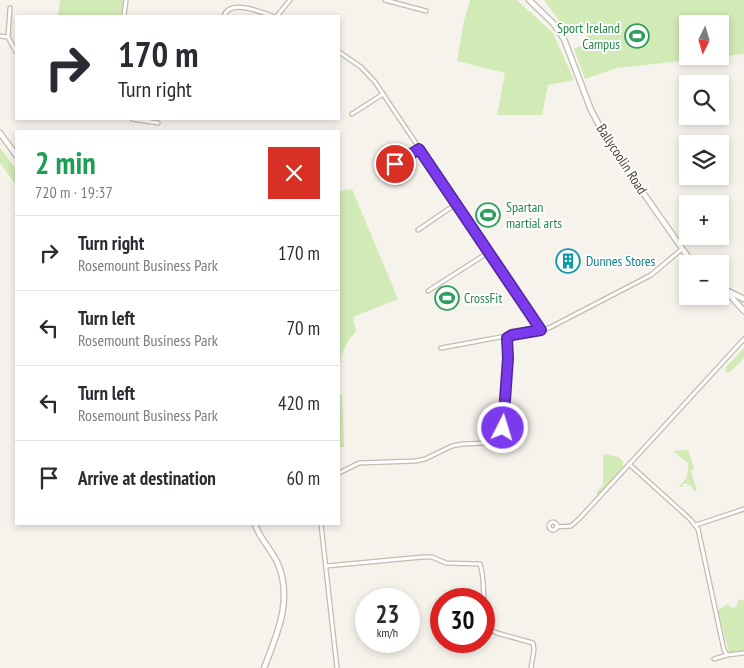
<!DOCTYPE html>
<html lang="en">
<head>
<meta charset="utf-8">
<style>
  body { margin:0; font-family:"PT Sans Narrow",sans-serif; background:#f7f7f7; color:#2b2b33; height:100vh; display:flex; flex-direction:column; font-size:19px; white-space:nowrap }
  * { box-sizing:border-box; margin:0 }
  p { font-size:16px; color:#7c7c81 }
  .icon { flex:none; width:28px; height:28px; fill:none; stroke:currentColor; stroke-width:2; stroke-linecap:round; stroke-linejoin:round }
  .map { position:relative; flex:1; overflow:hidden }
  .panel { position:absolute; left:15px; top:130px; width:325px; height:395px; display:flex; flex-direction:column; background:#fff; border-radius:0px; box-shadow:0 2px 8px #0003 }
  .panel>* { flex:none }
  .top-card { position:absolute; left:15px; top:15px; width:325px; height:105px; border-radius:0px; box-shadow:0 2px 8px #0003; background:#fff; color:#2b2b33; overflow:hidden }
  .needle { width:32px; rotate:185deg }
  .tools { position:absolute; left:679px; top:15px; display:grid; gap:10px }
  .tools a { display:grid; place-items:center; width:50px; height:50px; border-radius:0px; background:#fff; box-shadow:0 2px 8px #0003; font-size:25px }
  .speed { position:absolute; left:355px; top:588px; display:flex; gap:10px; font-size:25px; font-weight:700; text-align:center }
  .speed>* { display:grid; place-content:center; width:65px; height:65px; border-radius:50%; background:#fff; box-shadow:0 2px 8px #0003; line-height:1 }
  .speed small { font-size:12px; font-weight:400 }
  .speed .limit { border:8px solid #d22; background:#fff; color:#111 }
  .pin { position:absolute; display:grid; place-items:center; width:42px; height:42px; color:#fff; margin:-21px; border:2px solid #fff; border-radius:50%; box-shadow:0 1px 5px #0007 }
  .me { position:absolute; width:55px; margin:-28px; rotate:5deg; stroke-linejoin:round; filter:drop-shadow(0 0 4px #0008) }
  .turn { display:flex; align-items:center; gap:18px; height:105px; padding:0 20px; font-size:22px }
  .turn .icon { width:65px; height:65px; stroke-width:2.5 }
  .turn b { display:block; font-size:35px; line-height:42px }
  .round { display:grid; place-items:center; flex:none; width:52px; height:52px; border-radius:0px; background:#f7f7f7 }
  .head { display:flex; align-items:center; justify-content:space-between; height:85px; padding:0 20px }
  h1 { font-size:30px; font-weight:700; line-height:38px; color:#1e9e55 }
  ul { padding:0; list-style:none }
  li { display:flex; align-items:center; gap:15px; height:75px; padding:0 20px; border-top:1px solid #e1e1e2 }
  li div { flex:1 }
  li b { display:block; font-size:19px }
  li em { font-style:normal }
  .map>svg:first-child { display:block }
  .green { fill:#d2eab5; fill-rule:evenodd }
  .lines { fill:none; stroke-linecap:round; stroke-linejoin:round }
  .minor-casing { stroke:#c2bbae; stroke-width:5.5 }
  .tertiary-casing { stroke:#c2bbae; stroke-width:7 }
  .minor { stroke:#fff; stroke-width:3 }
  .tertiary { stroke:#fff; stroke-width:4.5 }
  .route-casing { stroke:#51269a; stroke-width:12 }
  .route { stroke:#7c3aed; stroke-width:9 }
  .labels { text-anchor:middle; stroke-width:4; stroke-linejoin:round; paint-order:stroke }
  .leisure-label { font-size:14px; fill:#27864d; stroke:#fff; text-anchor:start }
  .street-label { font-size:14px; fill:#4b4439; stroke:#fff }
  .culture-label { font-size:14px; fill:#0d838f; stroke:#fff; text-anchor:start }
</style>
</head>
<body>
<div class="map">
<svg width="744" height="668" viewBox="0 0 744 668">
  <rect width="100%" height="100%" fill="#f6f3ec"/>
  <g class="green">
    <polygon points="60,0 124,0 122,16 58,16"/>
    <polygon points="470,0 517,0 553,33 574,80 548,85 542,115 497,115 505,73 457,61 464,21"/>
    <path d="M 544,0 L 744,0 L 744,54 L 617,68 L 585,79 L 574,49 L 589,42 L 583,25 L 566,30 ZM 688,24 L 720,24 L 720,56 L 688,56 Z"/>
    <polygon points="0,148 16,169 16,185 0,163"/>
    <path d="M 352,189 L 398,299 L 353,317 L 356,331 C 349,340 341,350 341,362 L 339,362 L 339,191 Z"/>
    <polygon points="744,348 744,358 730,372 726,373 725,368"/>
    <polygon points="339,394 342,394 344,447 339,447"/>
    <path d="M 685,450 L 688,450 L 694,468 L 691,472 L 697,490 L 694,491 C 692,486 689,483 683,484 L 683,487 L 679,487 C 686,479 689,474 688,463 L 673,451 Z"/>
    <polygon points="606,454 618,457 623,461 623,467 598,495 596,493 603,485 603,455"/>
    <polygon points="742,599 744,601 744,651 729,653 718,610 728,604 732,608 736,607 738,601"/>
  </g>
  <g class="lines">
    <g class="minor-casing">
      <g id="minor">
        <polyline points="385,0 426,11"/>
        <polyline points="124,16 126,0"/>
        <path d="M 224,16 C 229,0 257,10 272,16"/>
        <polyline points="277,16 290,0"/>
        <polyline points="0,36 8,37 16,52"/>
        <polyline points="8,37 10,8"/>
        <polyline points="339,52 361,67 375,82 541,330"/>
        <polyline points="352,114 383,94"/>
        <polyline points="132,119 158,123"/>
        <polyline points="380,175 419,149"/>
        <polyline points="418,230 456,204"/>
        <polyline points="428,291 489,252"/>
        <polyline points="441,348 549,328 651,275 682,249"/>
        <polyline points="629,464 690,519 698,529 724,650 727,655"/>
        <polyline points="339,473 359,463 416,461 425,459 452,446 463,444 486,443 497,437 501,433 504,421 508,358 508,337"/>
        <circle cx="553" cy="526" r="4"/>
        <polyline points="321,524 337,668"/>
        <polyline points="696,525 744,509"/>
        <polyline points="556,527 571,526 580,518 744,339"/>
        <path d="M 326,566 L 423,557 L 432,557 L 446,563 L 480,564 C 487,585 480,609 489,629 L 497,633 L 533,643 L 534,650 L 531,668"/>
        <polyline points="714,659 727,655 744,653"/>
      </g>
    </g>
    <g class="tertiary-casing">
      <g id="tertiary">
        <polyline points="529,0 553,23 564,39 591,110 609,144 693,264"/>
        <polyline points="0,133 16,155"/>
        <polyline points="720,287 744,299"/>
        <polyline points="726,291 744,311"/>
        <path d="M 255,524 C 259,538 272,550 278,564 C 293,600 277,634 264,668"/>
      </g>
    </g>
    <use href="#minor" class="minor"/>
    <use href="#tertiary" class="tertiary"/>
  </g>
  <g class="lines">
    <g class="route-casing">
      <polyline id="route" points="395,164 419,149 541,330 512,335 507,338 508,358 503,428"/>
    </g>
    <use href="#route" class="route"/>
  </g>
  <defs>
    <g id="stadium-ring" transform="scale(1.25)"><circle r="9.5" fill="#fff" stroke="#2e9e5b" stroke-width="1.5"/><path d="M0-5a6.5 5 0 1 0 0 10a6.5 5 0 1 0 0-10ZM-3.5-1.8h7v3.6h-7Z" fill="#2e9e5b"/></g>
    <g id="building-ring" transform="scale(1.25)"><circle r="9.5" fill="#fff" stroke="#0f9aa8" stroke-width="1.5"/><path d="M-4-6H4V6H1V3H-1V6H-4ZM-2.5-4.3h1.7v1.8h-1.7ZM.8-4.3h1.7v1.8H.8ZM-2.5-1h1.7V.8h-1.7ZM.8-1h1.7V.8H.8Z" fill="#0f9aa8"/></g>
  </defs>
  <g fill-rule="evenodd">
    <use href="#stadium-ring" x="637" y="36"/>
    <use href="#stadium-ring" x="488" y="215"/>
    <use href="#building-ring" x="568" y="261"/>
    <use href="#stadium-ring" x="447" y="298"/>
  </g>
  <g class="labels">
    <g class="leisure-label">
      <text x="620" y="33" text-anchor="end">Sport Ireland<tspan x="620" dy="16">Campus</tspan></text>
      <text x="506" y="212">Spartan<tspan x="506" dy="16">martial arts</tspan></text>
      <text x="464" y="303">CrossFit</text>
    </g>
    <g class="street-label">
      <text transform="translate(622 159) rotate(57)" y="5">Ballycoolin Road</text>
    </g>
    <g class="culture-label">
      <text x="586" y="266">Dunnes Stores</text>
    </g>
  </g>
</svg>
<div class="tools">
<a><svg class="needle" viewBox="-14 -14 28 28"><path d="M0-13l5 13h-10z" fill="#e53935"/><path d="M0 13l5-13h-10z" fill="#7c7c81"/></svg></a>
<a><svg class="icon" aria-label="search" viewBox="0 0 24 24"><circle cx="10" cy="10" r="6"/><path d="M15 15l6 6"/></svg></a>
<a><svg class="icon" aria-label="layers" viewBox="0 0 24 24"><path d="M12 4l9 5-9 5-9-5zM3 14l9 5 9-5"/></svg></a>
<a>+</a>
<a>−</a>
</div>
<div class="speed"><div>23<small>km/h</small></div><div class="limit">30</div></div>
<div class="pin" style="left:395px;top:164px;background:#d93025"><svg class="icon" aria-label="arrive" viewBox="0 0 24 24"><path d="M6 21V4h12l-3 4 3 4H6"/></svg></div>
<svg class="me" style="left:503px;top:428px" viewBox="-20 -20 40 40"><circle r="17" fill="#7c3aed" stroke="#fff" stroke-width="3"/><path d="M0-11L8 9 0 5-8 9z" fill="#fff"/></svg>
<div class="top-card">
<div class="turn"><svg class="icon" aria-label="right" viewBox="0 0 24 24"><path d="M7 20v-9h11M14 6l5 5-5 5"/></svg><div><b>170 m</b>Turn right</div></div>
</div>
<section class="panel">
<div class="head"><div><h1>2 min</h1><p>720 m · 19:37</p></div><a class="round" style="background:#d93025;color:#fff"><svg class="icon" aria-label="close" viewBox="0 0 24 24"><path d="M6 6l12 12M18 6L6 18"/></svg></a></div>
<ul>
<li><svg class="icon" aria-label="right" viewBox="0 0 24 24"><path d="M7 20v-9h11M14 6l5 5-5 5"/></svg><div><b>Turn right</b><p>Rosemount Business Park</p></div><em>170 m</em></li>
<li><svg class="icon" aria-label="left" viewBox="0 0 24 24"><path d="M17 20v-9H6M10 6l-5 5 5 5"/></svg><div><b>Turn left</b><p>Rosemount Business Park</p></div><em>70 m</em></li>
<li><svg class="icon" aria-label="left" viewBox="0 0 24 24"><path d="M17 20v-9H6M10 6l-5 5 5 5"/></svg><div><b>Turn left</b><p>Rosemount Business Park</p></div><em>420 m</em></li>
<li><svg class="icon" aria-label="arrive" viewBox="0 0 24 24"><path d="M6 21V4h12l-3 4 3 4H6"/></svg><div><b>Arrive at destination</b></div><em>60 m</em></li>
</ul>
</section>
</div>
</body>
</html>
